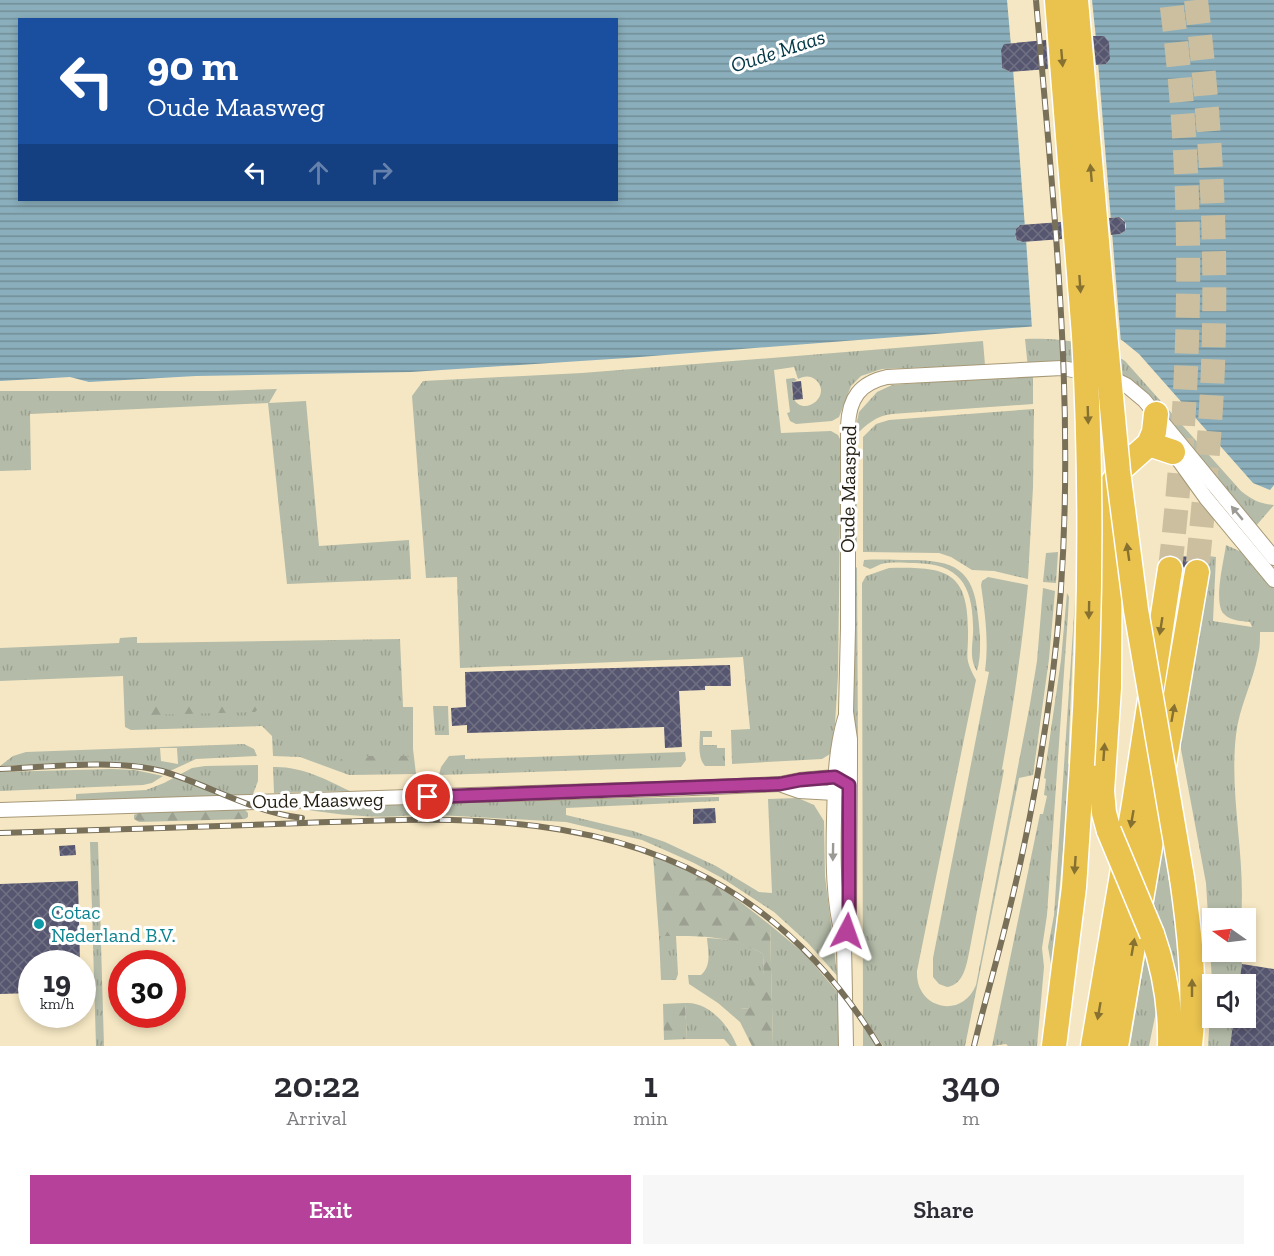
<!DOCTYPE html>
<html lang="en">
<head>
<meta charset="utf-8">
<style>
  body { margin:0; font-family:"Zilla Slab",serif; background:#f7f7f7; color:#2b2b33; height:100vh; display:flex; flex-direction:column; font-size:22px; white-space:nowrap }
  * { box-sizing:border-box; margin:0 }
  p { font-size:20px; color:#7c7c81 }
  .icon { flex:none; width:33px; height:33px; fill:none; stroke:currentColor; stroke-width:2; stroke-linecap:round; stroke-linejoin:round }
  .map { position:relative; height:1046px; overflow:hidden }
  .panel { display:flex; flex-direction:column; background:#fff; flex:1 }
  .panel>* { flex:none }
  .banner { position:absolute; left:18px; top:18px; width:600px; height:183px; border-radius:0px; box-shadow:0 3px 9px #0003; background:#1a4fa0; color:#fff; overflow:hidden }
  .needle { width:39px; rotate:284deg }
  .buttons { position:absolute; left:1202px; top:908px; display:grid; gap:12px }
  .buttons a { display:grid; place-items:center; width:54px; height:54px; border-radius:0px; background:#fff; box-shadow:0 3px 9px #0003; font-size:30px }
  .speed { position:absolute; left:18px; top:950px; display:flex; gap:12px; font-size:30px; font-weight:700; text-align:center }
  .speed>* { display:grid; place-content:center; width:78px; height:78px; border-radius:50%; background:#fff; box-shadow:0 3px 9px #0003; line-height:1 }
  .speed small { font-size:15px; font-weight:400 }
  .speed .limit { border:9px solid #d22; background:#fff; color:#111 }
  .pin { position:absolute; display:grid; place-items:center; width:51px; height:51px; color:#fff; margin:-26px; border:3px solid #fff; border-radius:50%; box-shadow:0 2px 6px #0007 }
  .me { position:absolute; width:66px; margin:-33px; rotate:4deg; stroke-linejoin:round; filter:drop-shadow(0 0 4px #0008) }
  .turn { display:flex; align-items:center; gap:21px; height:126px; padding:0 30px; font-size:27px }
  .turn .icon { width:78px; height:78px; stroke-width:2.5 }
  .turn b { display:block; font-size:42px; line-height:51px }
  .lanes { display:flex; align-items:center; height:57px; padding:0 30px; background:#0003; justify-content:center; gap:30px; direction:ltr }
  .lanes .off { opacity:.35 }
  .eta { display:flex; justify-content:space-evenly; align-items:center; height:102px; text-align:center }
  .eta b { font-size:36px; font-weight:600; line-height:42px }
  .primary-button { display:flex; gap:12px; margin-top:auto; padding:12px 30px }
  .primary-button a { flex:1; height:69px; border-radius:0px; background:#b5419a; color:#fff; font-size:24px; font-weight:600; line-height:69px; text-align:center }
  .primary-button a+a { background:#f7f7f7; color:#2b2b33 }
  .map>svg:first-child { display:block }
  .grass { fill:url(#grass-tufts); fill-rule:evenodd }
  .forest { fill:url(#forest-firs) }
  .water { fill:url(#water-rules); fill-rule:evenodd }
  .pier { fill:#f5e7c3 }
  .building { fill:url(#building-cross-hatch) }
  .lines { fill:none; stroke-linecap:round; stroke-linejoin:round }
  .highway-tunnel { stroke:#cbbfa0; stroke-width:24; stroke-dasharray:24 12; stroke-linecap:butt }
  .street-casing { stroke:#a69877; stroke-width:16 }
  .highway-casing { stroke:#fff; stroke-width:27 }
  .street { stroke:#fff; stroke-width:14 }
  .highway { stroke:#eac34f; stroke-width:24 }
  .rail-casing { stroke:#79705a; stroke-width:6 }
  .rail { stroke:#fff; stroke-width:4; stroke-dasharray:11; stroke-linecap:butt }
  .highway-bridge-casing { stroke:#fff; stroke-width:27; stroke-linecap:butt }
  .highway-bridge { stroke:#eac34f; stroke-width:24 }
  .oneway { fill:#877130 }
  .oneway2 { fill:#9c9a94 }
  .route-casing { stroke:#762a64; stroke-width:15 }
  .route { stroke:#b5419a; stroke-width:10 }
  .culture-dot { fill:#0f9aa8; stroke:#fff; stroke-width:2 }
  .labels { text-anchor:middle; stroke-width:6; stroke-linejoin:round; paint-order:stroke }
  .street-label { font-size:20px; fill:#241f12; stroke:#fff }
  .culture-label { font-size:20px; fill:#0d838f; stroke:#fff; text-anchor:start }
  .water-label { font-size:21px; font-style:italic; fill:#003645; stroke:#fff }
</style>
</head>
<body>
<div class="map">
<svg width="1274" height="1046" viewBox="0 0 1274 1046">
  <defs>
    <pattern id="grass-tufts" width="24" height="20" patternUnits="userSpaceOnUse" patternTransform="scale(1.5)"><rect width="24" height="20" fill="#b4bba8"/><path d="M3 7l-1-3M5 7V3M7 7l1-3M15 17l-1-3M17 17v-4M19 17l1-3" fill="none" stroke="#9ba090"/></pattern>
    <pattern id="forest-firs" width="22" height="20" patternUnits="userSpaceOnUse" patternTransform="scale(1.5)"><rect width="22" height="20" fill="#b4bba8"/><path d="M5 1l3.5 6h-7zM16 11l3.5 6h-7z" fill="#9ba090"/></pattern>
    <pattern id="water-rules" width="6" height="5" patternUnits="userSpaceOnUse" patternTransform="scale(1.5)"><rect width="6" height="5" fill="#8aaebb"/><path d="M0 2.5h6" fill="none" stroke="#718d97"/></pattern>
    <pattern id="building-cross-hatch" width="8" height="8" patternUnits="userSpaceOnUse" patternTransform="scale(1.5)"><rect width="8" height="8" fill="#575671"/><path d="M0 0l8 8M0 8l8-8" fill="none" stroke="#707083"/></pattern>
  </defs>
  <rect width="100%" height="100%" fill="#f5e7c3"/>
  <g class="grass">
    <path d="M 1025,339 C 1061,338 1095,342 1125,361 L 1241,491 C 1252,500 1261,504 1274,505 L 1255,527 L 1128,380 L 1028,368 Z"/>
    <path d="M 983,341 L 985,365 L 882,369 L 861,376 L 851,386 L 839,417 L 832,421 L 796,424 L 790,421 L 787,413 L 790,412 L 786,379 L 794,378 L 797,380 L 792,382 C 792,387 791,392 793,397 C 802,419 833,396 816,380 C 810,375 804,376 798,379 L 794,367 L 774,370 L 781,433 L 831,431 L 838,435 L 841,441 L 838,675 L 835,724 L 830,754 L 822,759 L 732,764 L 731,730 L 750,729 L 743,657 L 460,668 L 457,577 L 426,578 L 412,396 L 423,381 L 582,373 Z"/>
    <path d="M 1033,374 L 1033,404 L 892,414 C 876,416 867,424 856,435 L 857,544 L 854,543 L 854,435 L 859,412 L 877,392 L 892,385 Z"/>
    <polygon points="277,389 269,403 306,401 319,546 409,540 411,579 287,584 268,403 30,414 31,470 0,471 0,391 217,391"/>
    <polygon points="1034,409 1033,487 1028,579 994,571 972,570 951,557 939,553 863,552 863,437 876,424 889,420"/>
    <path d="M 1226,545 L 1244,553 L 1274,586 L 1274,632 L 1260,632 C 1260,640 1260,648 1258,655 C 1253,682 1239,707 1236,735 C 1229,796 1246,857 1241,918 L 1212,918 L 1212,951 L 1240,951 L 1242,964 L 1239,984 L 1212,984 L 1212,1017 L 1234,1017 L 1230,1046 L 1208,1046 L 1212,981 L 1206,883 L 1180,744 L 1209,556 L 1216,557 L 1213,621 L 1252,627 L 1250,622 C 1242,621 1230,621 1224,614 C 1213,604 1224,560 1226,545 Z"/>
    <polygon points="1058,552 1056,583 1043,582 1046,553"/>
    <path d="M 864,560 C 879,559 895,560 910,560 C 954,560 974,569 978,616 C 980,633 982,654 977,671 C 968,657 974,642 973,625 C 972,584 959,564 915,563 C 906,563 896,562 887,563 C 881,563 876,567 870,569 L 863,566 Z"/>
    <polygon points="857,567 858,755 857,761 853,761 854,570"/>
    <path d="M 889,568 C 946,567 969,570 968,635 C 968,660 964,657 976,680 L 917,971 C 915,1009 962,1020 976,985 L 1030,704 L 1037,661 L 1043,588 L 1055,591 L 1049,659 L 1033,775 L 1019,778 L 965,1046 L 883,1046 L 863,1016 L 862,583 L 866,576 Z"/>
    <path d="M 988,577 L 1028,585 C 1022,647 1013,708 1002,769 L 1004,770 L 969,953 C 966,967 963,985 947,987 L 939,984 L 933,977 L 933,958 L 989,672 L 985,671 C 989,641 985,614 981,585 L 982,581 Z"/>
    <polygon points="1067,593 1069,597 1068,615 1047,915 1042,948 1044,967 1037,1046 1008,1046 1006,1044 992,1046 1040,814 1043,814 1047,796 1044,795 1046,779 1044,778 1061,660"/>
    <polygon points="1075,600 1068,763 1071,764 1052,970 1048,947 1054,915"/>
    <polygon points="134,637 137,637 137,643 400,639 403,707 413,707 413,749 416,774 349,775 300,757 273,756 272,736 262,726 131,730 125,727 123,676 0,681 0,648 119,643 120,638"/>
    <polygon points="433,706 448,706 449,735 435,735"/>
    <path d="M 700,731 L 712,731 L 712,737 L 703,737 L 703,745 L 717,745 L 717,748 L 725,748 L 725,766 L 705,766 C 697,757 700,742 700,731 Z"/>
    <path d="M 244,744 L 254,749 L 257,756 L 196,759 L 170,771 C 116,756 56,764 0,766 L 13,756 L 26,752 ZM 160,748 L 177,748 L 178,764 L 161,761 Z"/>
    <polygon points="685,752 686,760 681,767 439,775 441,767 449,756 465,755 465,759"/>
    <polygon points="258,765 258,781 253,794 236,797 76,802 76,794 146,790 164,783 192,768 205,766"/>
    <path d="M 273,767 C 301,766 325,779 350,791 L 274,793 Z"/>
    <polygon points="112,769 135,770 163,776 152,783 143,785 0,791 0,772"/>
    <path d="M 719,797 L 719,801 L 566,808 L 566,815 L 633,831 L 665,842 L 716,866 L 759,892 L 772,893 L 768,799 L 798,798 L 814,805 L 824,821 L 825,876 L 836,965 L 839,978 L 808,943 L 774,912 L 722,878 L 694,863 L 642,840 L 566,822 L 421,814 C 374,821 322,813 276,804 Z"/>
    <polygon points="1164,840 1180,918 1182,1046 1153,906"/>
    <polygon points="90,842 98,842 104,1046 96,1046"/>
    <polygon points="770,925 805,954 839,994 838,1046 773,1046"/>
    <polygon points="659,936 676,936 678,974 676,980 661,980"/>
    <path d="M 707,938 C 730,939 743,942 763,954 L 764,976 L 750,1008 L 740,1009 L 740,1022 L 718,1003 L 689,984 L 688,975 L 701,975 C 712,965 708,951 707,938 Z"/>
    <polygon points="1147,945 1159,997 1149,1046 1130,1046"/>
    <path d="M 685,1003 C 709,1001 729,1026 737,1046 L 730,1046 L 724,1039 L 687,1039 Z"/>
    <polygon points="863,1024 877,1046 863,1046"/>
  </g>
  <g class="forest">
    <polygon points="254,702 259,706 258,709 255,712 149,715 145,711 145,708 151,705"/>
    <polygon points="346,756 407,756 411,759 411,763 408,766 347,766 341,763 340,760"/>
    <polygon points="244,809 248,813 248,817 245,819 139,822 134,819 134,815 140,812"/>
    <path d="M 653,855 L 679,866 L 729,893 L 770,925 L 773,1046 L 752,1046 L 740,1022 L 740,1009 L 750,1008 L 749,977 L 764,975 L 763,954 C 729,934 697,936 659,936 Z"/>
    <polygon points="685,1003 687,1039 664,1040 663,1004"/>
  </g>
  <path class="water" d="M 0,0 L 1274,0 L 1274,485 L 1270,490 L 1253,483 L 1139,354 L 1123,341 L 1107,332 L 1038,326 L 627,358 L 411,372 L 196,376 L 89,382 L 70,377 L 0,381 ZM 20,20 L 616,20 L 616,200 L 20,200 ZM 1101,36 C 1111,38 1109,49 1110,59 L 1106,64 L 1010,72 L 1002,68 L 1001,50 L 1006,44 ZM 1119,217 C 1127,220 1129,230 1120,234 L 1022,242 C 1013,240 1013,230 1020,225 Z"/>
  <g class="pier">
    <polygon points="1007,0 1092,0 1096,39 1011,46"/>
    <polygon points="1098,62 1111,221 1025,228 1013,69"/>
    <polygon points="1112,232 1121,343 1105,335 1087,331 1032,329 1026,239"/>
  </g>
  <g class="building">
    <polygon points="1093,36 1104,36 1109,42 1110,59 1106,64 1096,65"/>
    <polygon points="1046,40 1048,69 1010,72 1002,68 1001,50 1004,44"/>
    <polygon points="1119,217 1125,222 1125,231 1120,234 1111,235 1109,218"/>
    <polygon points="1061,222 1062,239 1022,242 1017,240 1015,235 1016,229 1020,225"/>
    <polygon points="801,381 803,399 793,400 792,382"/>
    <polygon points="1161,553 1181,556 1199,558 1192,559 1184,568 1178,558 1172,555 1160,559"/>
    <polygon points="730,665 731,686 705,686 705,690 679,691 682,747 665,748 664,727 467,733 467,725 452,726 451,708 466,707 465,672"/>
    <polygon points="715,808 716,823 693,824 693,809"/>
    <polygon points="75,845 76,855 60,856 59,846"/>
    <polygon points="78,881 80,963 32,963 32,993 0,994 0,884"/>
    <polygon points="1242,964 1274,969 1274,1046 1230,1046 1234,1017 1245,1017 1245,984 1239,984"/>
  </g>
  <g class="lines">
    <g class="highway-tunnel">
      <path d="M 1196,0 C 1209,109 1216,218 1214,327 C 1213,409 1205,491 1197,572"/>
      <path d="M 1170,569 C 1192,379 1196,190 1171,0"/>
    </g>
    <g class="street-casing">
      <g id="street">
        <polyline points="1170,448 1206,498 1274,580"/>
        <polyline points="782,785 799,791 835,793"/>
        <polyline points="0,810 693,788 780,784 800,780 835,777 849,785"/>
        <path d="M 843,939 C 833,900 833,860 834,819 C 835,785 835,751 845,718"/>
        <path d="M 846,1046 L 844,944 L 849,918 L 850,765 L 850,739 L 846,712 L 848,628 L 848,426 C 849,398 860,383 887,377 L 1062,368 L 1110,377 L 1126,385 L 1144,400 L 1274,558"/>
      </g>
    </g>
    <g class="highway-casing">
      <g id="highway">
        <polyline points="1057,0 1084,335"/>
        <polyline points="1076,0 1105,333"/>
        <polyline points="1149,444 1173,452"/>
        <polyline points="1109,831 1104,813 1102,791 1109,688 1110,493 1113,482 1122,468 1149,444 1154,432 1156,414"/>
        <path d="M 1182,878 C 1190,934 1196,990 1190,1046"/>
        <path d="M 1152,934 C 1165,971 1171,1007 1170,1046"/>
        <polyline points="1054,1046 1074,887 1082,765"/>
        <polyline points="1093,1046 1134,804 1170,569"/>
        <polyline points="1116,1046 1197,572"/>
      </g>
    </g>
    <use href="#street" class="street"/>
    <use href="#highway" class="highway"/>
    <g class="rail-casing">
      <g id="rail">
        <path d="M 0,769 C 49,767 115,759 162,771 C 209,785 252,812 302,818"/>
        <path d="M 0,833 C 101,830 203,827 304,823 C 362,821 420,818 478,821 C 654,829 786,893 879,1046"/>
        <path d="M 974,1046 C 985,1000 999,954 1010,907 C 1029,830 1043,751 1053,672 C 1081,448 1055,223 1036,0"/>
      </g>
    </g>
    <use href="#rail" class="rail"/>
    <g class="highway-bridge-casing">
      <g id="highway-bridge">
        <polyline points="1105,333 1118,471 1136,610 1182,878"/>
        <path d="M 1082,765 C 1091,621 1092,479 1084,335"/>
        <polyline points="1109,831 1152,934"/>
      </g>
    </g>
    <use href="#highway-bridge" class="highway-bridge"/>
  </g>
  <defs><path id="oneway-solid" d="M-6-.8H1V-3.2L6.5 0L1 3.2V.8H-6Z" transform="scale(1.5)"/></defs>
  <g class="oneway">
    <use href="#oneway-solid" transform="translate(1062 58) rotate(85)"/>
    <use href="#oneway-solid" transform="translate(1091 173) rotate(-95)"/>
    <use href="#oneway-solid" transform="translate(1080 284) rotate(86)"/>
    <use href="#oneway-solid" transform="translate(1088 415) rotate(88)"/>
    <use href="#oneway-solid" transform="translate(1128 552) rotate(-98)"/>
    <use href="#oneway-solid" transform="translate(1089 610) rotate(91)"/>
    <use href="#oneway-solid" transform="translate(1161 626) rotate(99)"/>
    <use href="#oneway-solid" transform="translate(1173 713) rotate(-80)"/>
    <use href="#oneway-solid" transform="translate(1104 752) rotate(-86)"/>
    <use href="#oneway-solid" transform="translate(1132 819) rotate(100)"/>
    <use href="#oneway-solid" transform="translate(1075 865) rotate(94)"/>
    <use href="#oneway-solid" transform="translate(1133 947) rotate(-80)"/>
    <use href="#oneway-solid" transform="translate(1192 988) rotate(-90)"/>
    <use href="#oneway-solid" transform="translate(1099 1011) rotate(100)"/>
  </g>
  <g class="oneway2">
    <use href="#oneway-solid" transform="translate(1237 513) rotate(-130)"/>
    <use href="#oneway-solid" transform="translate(833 852) rotate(91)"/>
  </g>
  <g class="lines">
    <g class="route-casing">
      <polyline id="route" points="428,797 780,784 800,780 835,777 849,785 849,918 847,931"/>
    </g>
    <use href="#route" class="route"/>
  </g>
  <circle class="culture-dot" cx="39" cy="924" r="6"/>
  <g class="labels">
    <g class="street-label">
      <text transform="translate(848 489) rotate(-89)" y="7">Oude Maaspad</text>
      <text transform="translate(318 800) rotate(-1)" y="7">Oude Maasweg</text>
    </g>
    <g class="culture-label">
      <text x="51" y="919">Cotac<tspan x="51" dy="23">Nederland B.V.</tspan></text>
    </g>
    <g class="water-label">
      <text transform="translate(778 51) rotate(-18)" y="7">Oude Maas</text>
    </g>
  </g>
</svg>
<div class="buttons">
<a><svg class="needle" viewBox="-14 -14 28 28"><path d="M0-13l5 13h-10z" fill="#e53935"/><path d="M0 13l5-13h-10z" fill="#7c7c81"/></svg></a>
<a><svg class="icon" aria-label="sound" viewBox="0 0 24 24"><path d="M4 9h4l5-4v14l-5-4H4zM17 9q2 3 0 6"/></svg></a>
</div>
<div class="speed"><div>19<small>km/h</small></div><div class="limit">30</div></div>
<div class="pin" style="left:428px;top:797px;background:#d93025"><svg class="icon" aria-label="arrive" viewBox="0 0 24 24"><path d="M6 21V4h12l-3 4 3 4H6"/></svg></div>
<svg class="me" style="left:847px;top:931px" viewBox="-20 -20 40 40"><path d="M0-17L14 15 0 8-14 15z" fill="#b5419a" stroke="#fff" stroke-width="4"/></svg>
<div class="banner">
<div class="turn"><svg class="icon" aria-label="left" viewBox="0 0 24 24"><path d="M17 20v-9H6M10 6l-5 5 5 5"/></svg><div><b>90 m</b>Oude Maasweg</div></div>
<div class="lanes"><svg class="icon" aria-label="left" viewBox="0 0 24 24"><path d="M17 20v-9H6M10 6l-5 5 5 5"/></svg><svg class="icon off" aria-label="ahead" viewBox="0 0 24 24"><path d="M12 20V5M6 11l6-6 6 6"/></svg><svg class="icon off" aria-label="right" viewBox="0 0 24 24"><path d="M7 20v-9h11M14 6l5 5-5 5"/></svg></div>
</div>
</div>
<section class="panel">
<div class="eta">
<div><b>20:22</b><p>Arrival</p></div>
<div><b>1</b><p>min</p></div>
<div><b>340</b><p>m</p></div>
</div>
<div class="primary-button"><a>Exit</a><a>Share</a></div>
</section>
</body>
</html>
